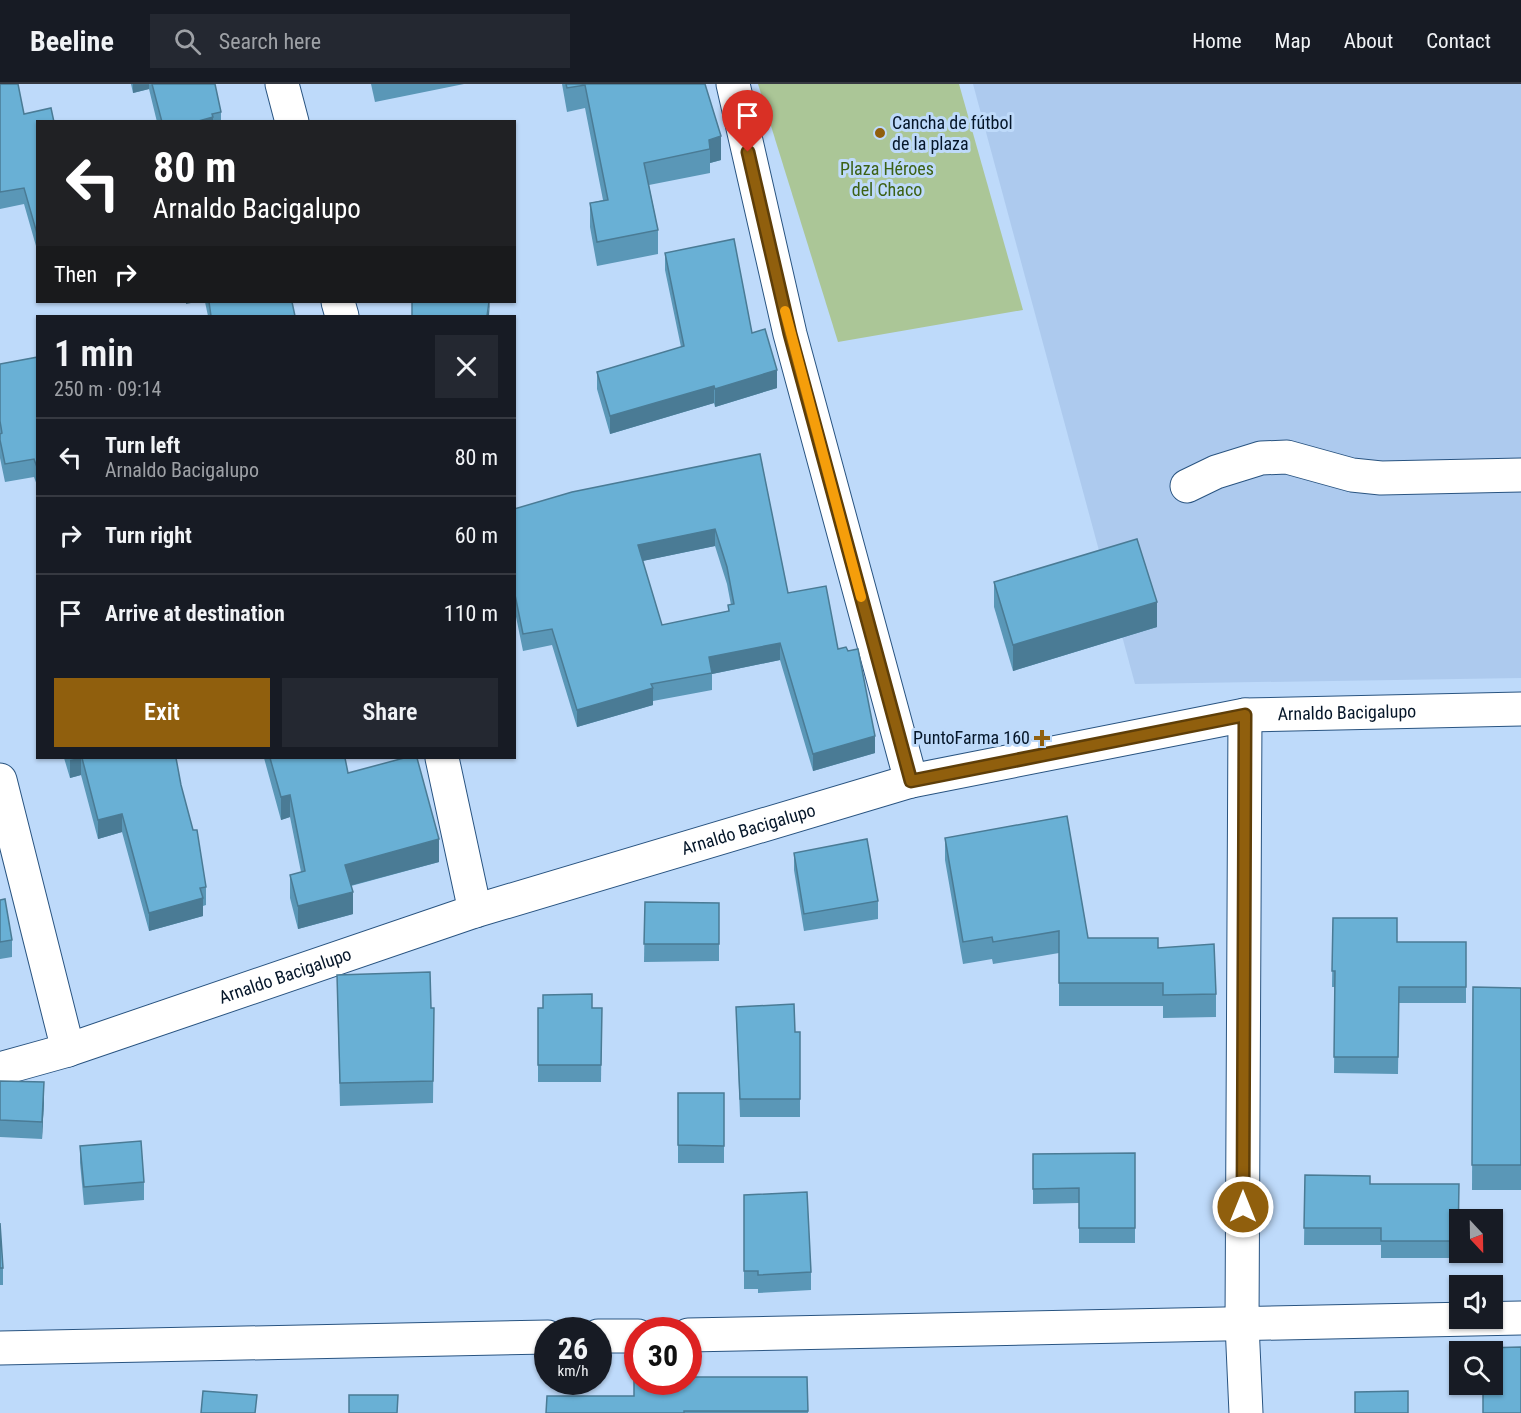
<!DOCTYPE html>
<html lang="en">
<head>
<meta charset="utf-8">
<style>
  body { margin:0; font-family:"Roboto Condensed",sans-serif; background:#242831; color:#f1f3f6; height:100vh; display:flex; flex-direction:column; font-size:22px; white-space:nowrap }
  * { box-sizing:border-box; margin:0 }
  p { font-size:20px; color:#9ea1a6 }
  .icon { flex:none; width:33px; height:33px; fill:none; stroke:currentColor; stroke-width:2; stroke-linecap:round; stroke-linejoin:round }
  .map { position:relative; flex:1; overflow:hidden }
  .drawer { position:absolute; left:36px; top:231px; width:480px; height:444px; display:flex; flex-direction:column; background:#171b24; border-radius:0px; box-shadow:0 2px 4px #0004 }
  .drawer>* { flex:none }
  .guide { position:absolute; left:36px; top:36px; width:480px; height:183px; border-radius:0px; box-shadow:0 2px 4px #0004; background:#202124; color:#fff; overflow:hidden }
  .needle { width:39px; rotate:158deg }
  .buttons { position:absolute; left:1449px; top:1125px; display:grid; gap:12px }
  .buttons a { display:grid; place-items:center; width:54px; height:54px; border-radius:0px; background:#171b24; box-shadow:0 2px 4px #0004; font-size:30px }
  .speed { position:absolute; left:534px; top:1233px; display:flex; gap:12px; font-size:30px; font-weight:700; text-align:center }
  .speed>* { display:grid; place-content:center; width:78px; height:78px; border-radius:50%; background:#171b24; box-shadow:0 2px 4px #0004; line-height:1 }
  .speed small { font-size:15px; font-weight:400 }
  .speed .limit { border:9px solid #d22; background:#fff; color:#111 }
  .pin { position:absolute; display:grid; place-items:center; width:51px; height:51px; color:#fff; margin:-62px -26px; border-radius:50% 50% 50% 0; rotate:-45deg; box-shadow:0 0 6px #0007 }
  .pin .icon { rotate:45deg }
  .me { position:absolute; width:66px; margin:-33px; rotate:0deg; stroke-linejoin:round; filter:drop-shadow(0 0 4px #0008) }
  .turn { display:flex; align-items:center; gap:21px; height:126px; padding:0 18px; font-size:27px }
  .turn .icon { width:78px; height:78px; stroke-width:2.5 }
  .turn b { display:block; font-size:42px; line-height:51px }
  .then { display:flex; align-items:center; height:57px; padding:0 18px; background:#0003; gap:12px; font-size:22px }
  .round { display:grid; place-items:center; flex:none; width:63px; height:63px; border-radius:0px; background:#242831 }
  .headline { display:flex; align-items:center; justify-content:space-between; height:102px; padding:0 18px }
  h1 { font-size:36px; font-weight:600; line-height:45px }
  .cta { display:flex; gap:12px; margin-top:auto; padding:12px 18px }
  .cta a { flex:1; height:69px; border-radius:0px; background:#905f0d; color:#fff; font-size:24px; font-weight:600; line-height:69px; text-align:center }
  .cta a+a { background:#242831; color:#f1f3f6 }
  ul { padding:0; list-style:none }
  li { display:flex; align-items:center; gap:18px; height:78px; padding:0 18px; border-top:2px solid #363941 }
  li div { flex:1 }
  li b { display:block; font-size:22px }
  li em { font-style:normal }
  header { display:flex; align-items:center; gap:36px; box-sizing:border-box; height:84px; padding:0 30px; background:#171b24; border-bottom:2px solid #363941 }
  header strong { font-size:28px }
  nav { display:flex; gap:33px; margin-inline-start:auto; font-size:21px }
  .search { width:420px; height:54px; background:#242831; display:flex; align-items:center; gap:15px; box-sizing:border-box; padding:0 21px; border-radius:0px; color:#9ea1a6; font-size:22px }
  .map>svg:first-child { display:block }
  .built { fill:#adcaee }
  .green { fill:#abc697 }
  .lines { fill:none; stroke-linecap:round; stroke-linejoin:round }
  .minor-casing { stroke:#295481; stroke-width:35 }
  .minor { stroke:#fff; stroke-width:33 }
  .wall { fill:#5a97b7; fill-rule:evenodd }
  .shaded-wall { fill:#4a7b95 }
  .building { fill:#69b0d5; stroke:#4a7b95; stroke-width:1.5; fill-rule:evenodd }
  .route-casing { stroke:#5e3e08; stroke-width:15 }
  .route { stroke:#905f0d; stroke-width:10 }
  .slow { stroke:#f59e0b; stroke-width:10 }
  .poi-dot { fill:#905f0d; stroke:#bedafa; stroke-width:2 }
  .labels { text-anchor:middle; stroke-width:6; stroke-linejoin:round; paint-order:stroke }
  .poi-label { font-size:18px; fill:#051629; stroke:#bedafa; text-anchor:start }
  .park-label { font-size:18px; fill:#3c6115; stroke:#bedafa }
  .street-label { font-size:18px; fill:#051629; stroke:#bedafa }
</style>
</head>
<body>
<header>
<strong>Beeline</strong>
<div class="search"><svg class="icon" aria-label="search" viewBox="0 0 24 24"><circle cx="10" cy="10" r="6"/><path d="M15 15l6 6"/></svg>Search here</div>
<nav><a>Home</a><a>Map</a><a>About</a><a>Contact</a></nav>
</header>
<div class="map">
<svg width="1521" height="1329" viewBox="0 0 1521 1329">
  <rect width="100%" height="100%" fill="#bedafa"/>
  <polygon class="built" points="973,0 1521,0 1521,594 1135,600"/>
  <polygon class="green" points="758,0 959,0 1023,226 838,258"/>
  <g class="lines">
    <g class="minor-casing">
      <g id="minor">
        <polyline points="282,0 292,38"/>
        <polyline points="733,0 790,250 911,697"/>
        <polyline points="338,218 342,232"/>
        <polyline points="1187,402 1216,388 1261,374 1287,373 1352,391 1381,394 1521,391"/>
        <polyline points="1245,631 1242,1240 1246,1329"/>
        <polyline points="442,674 475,827"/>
        <polyline points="0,696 68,966"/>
        <path id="s1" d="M 0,985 L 68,966 L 475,827 L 911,697 L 1245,631 L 1521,625"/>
        <polyline points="688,1251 1521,1234"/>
        <polyline points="598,1252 638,1252"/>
        <polyline points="0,1264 548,1253"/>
      </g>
    </g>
    <use href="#minor" class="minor"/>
  </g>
  <g class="wall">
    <polygon points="0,0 24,30 38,38 38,169 24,120 0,125"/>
    <polygon points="131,0 215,0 221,28 221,38 157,38 149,5 133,9"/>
    <polygon points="371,0 464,0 375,18"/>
    <polygon points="562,0 705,0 721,76 710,79 710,89 649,101 658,146 658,170 597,182 590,143 590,119 603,116 585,24 567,28"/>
    <polygon points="665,169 752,249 777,304 715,323 714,319 610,350 597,305 597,288 681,263 665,186"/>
    <polygon points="205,218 259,218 295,232 208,232"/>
    <polygon points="38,273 38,404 34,393 5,398 0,374 0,280"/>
    <path d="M 760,370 L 788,509 L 838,565 L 875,669 L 813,687 L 780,576 L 712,590 L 712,606 L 653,617 L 653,621 L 577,643 L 552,561 L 523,567 L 514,523 L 514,425 ZM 715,462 L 727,500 L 731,521 L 728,521 L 728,527 L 662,541 L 642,477 Z"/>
    <polygon points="994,498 1157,543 1013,587 994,523"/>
    <polygon points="64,674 176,674 181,701 206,803 206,821 203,822 203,832 149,847 122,748 98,755 81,691 70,694"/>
    <polygon points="264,674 345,674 348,689 439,778 351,802 353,830 298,845 290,814 290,791 301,788 290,733 281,736"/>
    <polygon points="945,754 1088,854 1158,864 1216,910 1216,933 1163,934 1163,922 1059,922 1059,869 993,880 992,875 963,880 945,776"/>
    <polygon points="794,769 878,817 878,835 804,847 794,786"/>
    <polygon points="0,816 12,856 12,873 0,875"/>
    <polygon points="645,818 719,819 719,877 644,878"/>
    <polygon points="1333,834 1397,858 1466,858 1466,919 1399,919 1398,990 1334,989 1335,903 1332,903"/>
    <polygon points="337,891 431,924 434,924 433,1019 340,1022"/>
    <polygon points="1473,903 1521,904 1521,1106 1472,1106"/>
    <polygon points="736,923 795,948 800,948 800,1033 740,1033"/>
    <polygon points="538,924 602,924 601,998 538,998"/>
    <polygon points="0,997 44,1016 42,1055 0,1053"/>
    <rect x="678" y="1009" width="46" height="70"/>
    <polygon points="80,1062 144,1098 144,1116 84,1121 80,1079"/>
    <polygon points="1135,1069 1135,1159 1079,1159 1079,1119 1033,1120 1033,1070"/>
    <polygon points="1305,1091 1370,1100 1459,1100 1458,1174 1381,1174 1381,1161 1304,1161"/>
    <polygon points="744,1111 811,1188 811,1206 758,1209 758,1205 744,1205"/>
    <polygon points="0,1139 3,1184 3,1201 0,1201"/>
    <polygon points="807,1293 808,1329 546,1329 634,1312"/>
  </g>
  <g class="shaded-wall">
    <polygon points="133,0 149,0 149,5 133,9"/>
    <polygon points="213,33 213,38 195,38"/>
    <polygon points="721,52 721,76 710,79 710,65 709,56"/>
    <polygon points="186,218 196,218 186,220"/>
    <polygon points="490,218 489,232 487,232"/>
    <polygon points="777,286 777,304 715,323 715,305"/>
    <polygon points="714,302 714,319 610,350 610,332"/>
    <polygon points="715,445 715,462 638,478 638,461"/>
    <polygon points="1157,518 1157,543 1013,587 1013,561"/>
    <polygon points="780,559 780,576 712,590 709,573"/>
    <polygon points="653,604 653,621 577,643 577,626"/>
    <polygon points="875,652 875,669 813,687 813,670"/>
    <polygon points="78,674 81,674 81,691 70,694 70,676"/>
    <polygon points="290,711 290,733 281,736 281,713"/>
    <polygon points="122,730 122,748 98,755 98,736"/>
    <polygon points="439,755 439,778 345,803 345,781"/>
    <polygon points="353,808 353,830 298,845 298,822"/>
    <polygon points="203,814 203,832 149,847 149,829"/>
    <polygon points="44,998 44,1016 42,1055 42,1038"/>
  </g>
  <g class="building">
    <polygon points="0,0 18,0 24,30 51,24 54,38 38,38 38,153 24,104 0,108"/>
    <polygon points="152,0 215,0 221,28 212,30 213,33 195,38 162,38"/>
    <polygon points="566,0 705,0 721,52 709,56 710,65 644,79 658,146 597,158 590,119 608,116 585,1 567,4"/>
    <polygon points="734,155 752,249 765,245 777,286 715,305 714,302 610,332 597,288 684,262 665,169"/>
    <polygon points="209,218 292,218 295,232 211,232"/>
    <polygon points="412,218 489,218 487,232 412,232"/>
    <polygon points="38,273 38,386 34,375 5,380 0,356 0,350 2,349 0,337 0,280"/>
    <path d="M 760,370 L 788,509 L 826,502 L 838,565 L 846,563 L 848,567 L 858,565 L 875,652 L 813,670 L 780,559 L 709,573 L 712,589 L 651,600 L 653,604 L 577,626 L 552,545 L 523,550 L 514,506 L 514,425 L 572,408 ZM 715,445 L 727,483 L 734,520 L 728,521 L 729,527 L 662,541 L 638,461 Z"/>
    <polygon points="1137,455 1157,518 1013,561 994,498"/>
    <polygon points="82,674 176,674 181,701 193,746 197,746 206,803 200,804 203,814 149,829 122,730 98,736"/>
    <polygon points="270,674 345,674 348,689 404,674 417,674 439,755 345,781 353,808 298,822 290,791 305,787 290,711 281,713"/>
    <polygon points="1067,732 1088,854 1158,854 1158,864 1214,860 1216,910 1163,911 1163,899 1059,899 1059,847 993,858 992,853 963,858 945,754"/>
    <polygon points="867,755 878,817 804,830 794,769"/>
    <polygon points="5,815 12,856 0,858 0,816"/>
    <polygon points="645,818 719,819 719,860 644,860"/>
    <polygon points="1333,834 1397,834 1397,858 1466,858 1466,903 1399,903 1398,973 1334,973 1335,887 1332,887"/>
    <polygon points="430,888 431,924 434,924 433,997 340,999 337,891"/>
    <polygon points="1473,903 1521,904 1521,1081 1472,1081"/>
    <polygon points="592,910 592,924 602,924 601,981 538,981 538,924 543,924 543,911"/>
    <polygon points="794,920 795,948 800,948 800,1015 740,1015 736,923"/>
    <polygon points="0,997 44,998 42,1038 0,1036"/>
    <polygon points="678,1009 724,1009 724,1062 678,1061"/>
    <polygon points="141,1057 144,1098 84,1103 80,1062"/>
    <polygon points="1135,1069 1135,1144 1079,1144 1079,1104 1033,1105 1033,1070"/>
    <polygon points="1305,1091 1370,1092 1370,1100 1459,1100 1458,1157 1381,1157 1381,1144 1304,1144"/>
    <polygon points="807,1108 811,1188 758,1191 758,1187 744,1187 744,1111"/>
    <polygon points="0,1139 3,1184 0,1184"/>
    <polygon points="1521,1263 1521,1329 1483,1329 1483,1300 1492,1300 1492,1268 1484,1268 1484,1264"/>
    <polygon points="634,1293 638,1293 638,1298 688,1298 688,1293 807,1293 808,1327 684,1327 684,1329 546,1329 547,1312 634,1312"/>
    <polygon points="203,1307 257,1311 255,1329 201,1329"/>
    <polygon points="1408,1307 1408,1329 1355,1329 1355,1308"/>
    <polygon points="349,1311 398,1311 397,1329 349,1329"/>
  </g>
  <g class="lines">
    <g class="route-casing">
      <polyline id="route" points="748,68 790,250 911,697 1245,631 1243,1123"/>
    </g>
    <use href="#route" class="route"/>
    <polyline class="slow" points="785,227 861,513"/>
  </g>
  <g class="poi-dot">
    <circle cx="880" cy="49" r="6"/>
    <path d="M1039 645h6v6h6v6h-6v6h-6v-6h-6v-6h6z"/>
  </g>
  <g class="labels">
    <g class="poi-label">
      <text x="892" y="45">Cancha de fútbol<tspan x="892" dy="21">de la plaza</tspan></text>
      <text x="1030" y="660" text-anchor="end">PuntoFarma 160</text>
    </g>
    <g class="park-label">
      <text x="887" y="91">Plaza Héroes<tspan x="887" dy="21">del Chaco</tspan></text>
    </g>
    <g class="street-label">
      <text dy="6" stroke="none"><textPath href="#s1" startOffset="1398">Arnaldo Bacigalupo</textPath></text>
      <text dy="6" stroke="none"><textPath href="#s1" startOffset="786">Arnaldo Bacigalupo</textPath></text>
      <text dy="6" stroke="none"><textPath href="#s1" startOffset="300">Arnaldo Bacigalupo</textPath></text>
    </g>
  </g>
</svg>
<div class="buttons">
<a><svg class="needle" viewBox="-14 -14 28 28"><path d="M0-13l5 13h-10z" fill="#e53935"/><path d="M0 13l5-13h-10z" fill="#9ea1a6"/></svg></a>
<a><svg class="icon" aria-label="sound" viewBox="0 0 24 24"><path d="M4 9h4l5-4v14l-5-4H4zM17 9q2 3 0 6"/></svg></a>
<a><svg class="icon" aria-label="search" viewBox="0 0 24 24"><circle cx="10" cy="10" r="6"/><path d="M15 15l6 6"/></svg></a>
</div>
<div class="speed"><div>26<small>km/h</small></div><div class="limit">30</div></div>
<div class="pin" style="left:748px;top:68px;background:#d93025"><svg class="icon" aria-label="arrive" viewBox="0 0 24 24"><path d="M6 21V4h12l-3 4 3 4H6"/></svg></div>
<svg class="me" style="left:1243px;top:1123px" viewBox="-20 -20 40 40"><circle r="17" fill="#905f0d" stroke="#fff" stroke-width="3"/><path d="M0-11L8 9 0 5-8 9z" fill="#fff"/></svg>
<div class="guide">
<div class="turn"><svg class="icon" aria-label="left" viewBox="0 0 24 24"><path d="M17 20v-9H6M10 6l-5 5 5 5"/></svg><div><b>80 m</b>Arnaldo Bacigalupo</div></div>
<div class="then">Then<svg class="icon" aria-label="right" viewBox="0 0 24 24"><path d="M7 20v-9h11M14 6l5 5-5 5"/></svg></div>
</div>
<section class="drawer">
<div class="headline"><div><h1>1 min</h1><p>250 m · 09:14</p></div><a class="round"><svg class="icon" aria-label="close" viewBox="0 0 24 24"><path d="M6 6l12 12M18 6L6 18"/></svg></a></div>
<ul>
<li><svg class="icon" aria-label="left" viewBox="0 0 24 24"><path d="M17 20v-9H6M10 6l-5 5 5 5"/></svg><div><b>Turn left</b><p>Arnaldo Bacigalupo</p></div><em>80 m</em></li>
<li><svg class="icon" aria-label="right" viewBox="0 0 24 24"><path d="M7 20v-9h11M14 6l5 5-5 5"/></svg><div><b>Turn right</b></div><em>60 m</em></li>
<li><svg class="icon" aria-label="arrive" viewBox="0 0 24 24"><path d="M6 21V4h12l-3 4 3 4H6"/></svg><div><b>Arrive at destination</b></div><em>110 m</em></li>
</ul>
<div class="cta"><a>Exit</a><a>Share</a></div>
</section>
</div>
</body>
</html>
